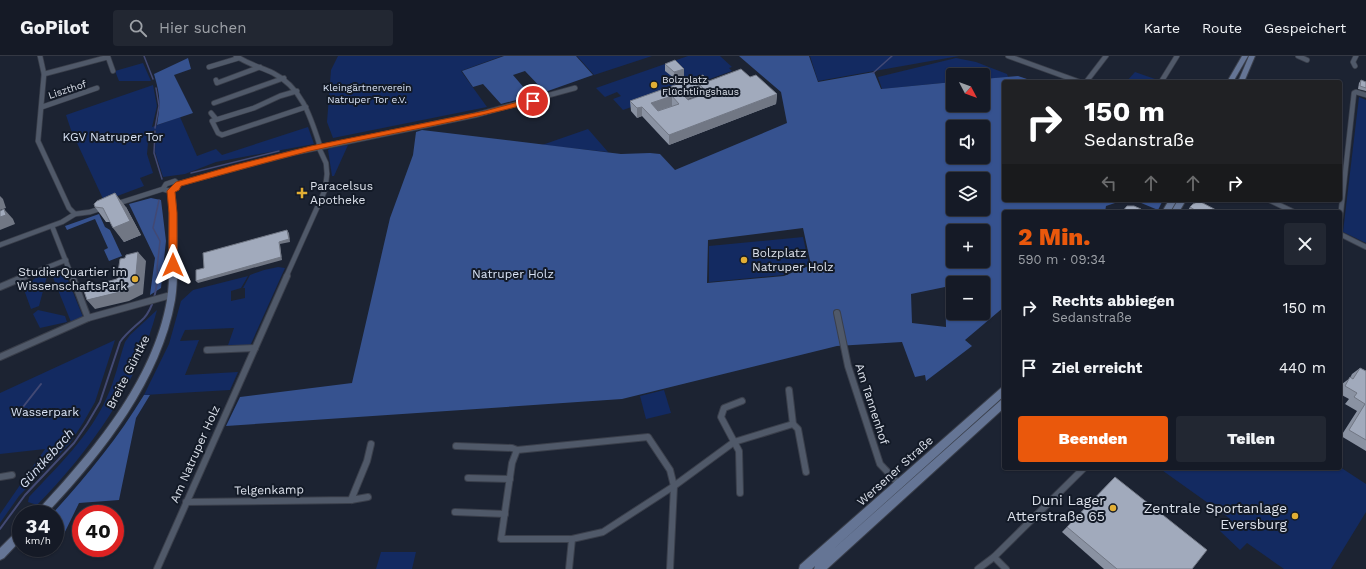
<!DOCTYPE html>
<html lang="de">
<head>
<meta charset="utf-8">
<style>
  body { margin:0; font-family:"Work Sans",sans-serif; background:#222732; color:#f1f3f6; height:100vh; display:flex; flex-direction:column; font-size:15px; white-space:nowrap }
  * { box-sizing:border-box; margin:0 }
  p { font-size:13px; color:#9da1a7 }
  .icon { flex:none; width:22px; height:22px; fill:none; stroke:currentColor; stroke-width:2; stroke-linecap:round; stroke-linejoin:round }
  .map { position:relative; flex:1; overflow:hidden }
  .panel { position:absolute; left:1002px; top:154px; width:340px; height:260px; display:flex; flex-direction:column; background:#151a26; border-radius:4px; box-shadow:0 1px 3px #0004,0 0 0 1px #343843 }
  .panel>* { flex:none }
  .top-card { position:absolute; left:1002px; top:24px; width:340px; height:122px; border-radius:4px; box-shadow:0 1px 3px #0004,0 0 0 1px #343843; background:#202124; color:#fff; overflow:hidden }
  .needle { width:26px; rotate:131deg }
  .tools { position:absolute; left:946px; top:12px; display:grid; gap:8px }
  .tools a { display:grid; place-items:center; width:44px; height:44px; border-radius:4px; background:#151a26; box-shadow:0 1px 3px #0004,0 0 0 1px #343843; font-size:20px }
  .speed { position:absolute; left:12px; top:449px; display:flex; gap:8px; font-size:20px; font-weight:700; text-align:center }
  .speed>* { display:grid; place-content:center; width:52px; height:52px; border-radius:50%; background:#151a26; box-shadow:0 1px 3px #0004,0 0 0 1px #343843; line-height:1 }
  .speed small { font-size:10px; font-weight:400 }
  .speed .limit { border:6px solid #d22; background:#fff; color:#111 }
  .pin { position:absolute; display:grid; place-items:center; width:34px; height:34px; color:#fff; margin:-17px; border:2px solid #fff; border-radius:50%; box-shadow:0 1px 4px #0007 }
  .me { position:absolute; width:44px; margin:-22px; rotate:0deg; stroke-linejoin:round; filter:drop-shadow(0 0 3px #0008) }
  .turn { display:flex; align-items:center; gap:14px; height:84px; padding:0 16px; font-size:18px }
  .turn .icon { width:52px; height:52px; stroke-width:2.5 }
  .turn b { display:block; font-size:28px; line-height:34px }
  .lanes { display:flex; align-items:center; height:38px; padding:0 16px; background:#0003; justify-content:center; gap:20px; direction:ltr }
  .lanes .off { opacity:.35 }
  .round { display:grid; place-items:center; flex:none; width:42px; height:42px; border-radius:4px; background:#222732 }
  .overview { display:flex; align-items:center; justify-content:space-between; height:68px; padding:0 16px }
  h1 { font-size:24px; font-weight:800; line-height:30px; color:#ea580c }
  .primary-button { display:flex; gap:8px; margin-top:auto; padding:8px 16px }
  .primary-button a { flex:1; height:46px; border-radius:4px; background:#ea580c; color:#fff; font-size:16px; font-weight:800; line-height:46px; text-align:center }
  .primary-button a+a { background:#222732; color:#f1f3f6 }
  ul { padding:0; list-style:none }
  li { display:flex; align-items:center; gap:12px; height:60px; padding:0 16px }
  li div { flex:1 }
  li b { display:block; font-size:15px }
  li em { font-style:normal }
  header { display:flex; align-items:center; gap:24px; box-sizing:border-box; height:56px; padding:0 20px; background:#151a26; border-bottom:1px solid #343843 }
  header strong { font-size:19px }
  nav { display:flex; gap:22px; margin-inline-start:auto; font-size:14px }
  .search { width:280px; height:36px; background:#222732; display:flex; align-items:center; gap:10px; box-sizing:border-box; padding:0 14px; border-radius:4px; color:#9da1a7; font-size:15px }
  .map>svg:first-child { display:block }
  .green { fill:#132a61 }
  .forest { fill:#36528f; fill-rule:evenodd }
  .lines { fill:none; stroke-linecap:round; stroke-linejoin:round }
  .stream-far1 { stroke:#424974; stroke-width:1.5 }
  .stream { stroke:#424974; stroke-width:2 }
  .street-far1-casing { stroke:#3a3f4b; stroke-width:6 }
  .street-casing { stroke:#3a3f4b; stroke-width:8 }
  .secondary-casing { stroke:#3a3f4b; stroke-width:2 }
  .street-far1 { stroke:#505969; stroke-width:4.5 }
  .street { stroke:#505969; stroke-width:6 }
  .secondary { fill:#657595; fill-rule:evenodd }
  .wall { fill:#8a92a2; fill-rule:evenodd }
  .shaded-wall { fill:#717784 }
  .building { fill:#a1aabc; stroke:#717784; fill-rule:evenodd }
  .route { fill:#ea580c; stroke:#983908 }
  .poi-dot { fill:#e2ae34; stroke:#131a27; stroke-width:1.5 }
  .labels { text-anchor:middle; stroke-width:4; stroke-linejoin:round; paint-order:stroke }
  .far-poi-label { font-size:10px; fill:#dce1eb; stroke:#131a27; text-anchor:start }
  .far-park-label { font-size:10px; fill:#d9e3f5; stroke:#131a27 }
  .far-street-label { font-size:10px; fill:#dce1eb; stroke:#131a27 }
  .park-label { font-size:12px; fill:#d9e3f5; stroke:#131a27 }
  .poi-label { font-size:12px; fill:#dce1eb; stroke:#131a27; text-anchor:start }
  .street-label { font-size:12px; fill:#dce1eb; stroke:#131a27 }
  .water-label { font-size:13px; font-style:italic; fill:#d7e0f3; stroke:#131a27 }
  .near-poi-label { font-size:14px; fill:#dce1eb; stroke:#131a27; text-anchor:end }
</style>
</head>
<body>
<header>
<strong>GoPilot</strong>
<div class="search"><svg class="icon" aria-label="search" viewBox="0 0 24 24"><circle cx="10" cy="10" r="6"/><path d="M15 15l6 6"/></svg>Hier suchen</div>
<nav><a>Karte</a><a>Route</a><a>Gespeichert</a></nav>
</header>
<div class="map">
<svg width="1366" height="513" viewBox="0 0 1366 513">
  <rect width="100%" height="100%" fill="#1c2332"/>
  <g class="green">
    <polygon points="338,0 502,0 461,15 487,51 333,82 327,66 331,14"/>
    <polygon points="577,0 652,0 594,19"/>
    <polygon points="688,0 720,0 732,11 729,12 732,15 623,54 613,43 621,40 617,36 605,41 596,32"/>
    <polygon points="810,0 959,0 818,25"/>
    <polygon points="956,2 976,6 1007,18 1008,21 983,23 983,19 953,19 953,26 882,33 878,21"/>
    <polygon points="143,7 151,25 119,25 115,15"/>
    <polygon points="1135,16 1155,23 1153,26 1126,26"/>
    <polygon points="153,29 157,50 152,71 180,61 197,100 216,93 222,99 308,71 314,88 232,103 216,106 185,118 163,121 155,96 156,74 149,76 147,98 153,117 140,122 144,130 104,145 71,74 66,59"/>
    <polygon points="1359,41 1366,44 1366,187 1343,176"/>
    <polygon points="588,73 608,96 542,89"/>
    <polygon points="348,89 334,120 332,120 328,94 331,92"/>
    <polygon points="803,181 809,208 783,219 709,226 709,190"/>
    <polygon points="278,211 285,212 250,290 227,292 234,272 185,274 180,285 199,284 185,319 238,316 230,334 144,339 169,288 181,245 193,234 248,220 241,232 231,235 231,245 245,242 245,232 243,232 250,219 264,214"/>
    <polygon points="64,214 83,261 71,266 52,219"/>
    <polygon points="40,219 47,220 39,250 31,253 23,231"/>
    <polygon points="38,254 65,260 67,266 40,272 33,258"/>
    <path d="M 157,254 C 138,328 90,395 37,449 L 28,446 L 29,441 C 58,410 90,380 107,341 C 115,324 119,304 125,286 L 130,279 Z"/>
    <polygon points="115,284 95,346 83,367 70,387 19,440 0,467 0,458 45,393 0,398 0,337"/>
    <polygon points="664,334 671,357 646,363 640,340"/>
    <polygon points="1340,411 1366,428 1366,456 1331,513 1284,513 1247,487 1240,494 1220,475 1229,462 1159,412"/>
    <polygon points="381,496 416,496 412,513 376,513"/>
  </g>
  <g class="forest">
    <polygon points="504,0 576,0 593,19 545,36 525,15 513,19 531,40 501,48 483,28 473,31 462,15"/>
    <path d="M 739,0 L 809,0 L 818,26 L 874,16 L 881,33 L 953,26 L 953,49 L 983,49 L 983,23 L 1018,20 L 1036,26 L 1004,26 L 1004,144 L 1124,144 L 1106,150 L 1105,156 L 1004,156 L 1004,251 L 965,284 L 972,290 L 926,325 L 925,319 L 915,321 L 902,286 L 837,290 L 622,343 L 226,370 L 240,341 L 352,327 L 390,162 L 413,99 L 416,76 L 422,74 L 621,98 L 650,97 L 660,98 L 675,114 L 787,67 L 781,36 ZM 953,71 L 983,71 L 983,101 L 953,101 ZM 953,123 L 983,123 L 983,153 L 953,153 ZM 803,172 L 811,209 L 784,220 L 707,227 L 708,184 ZM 953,175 L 983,175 L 983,205 L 953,205 ZM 953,227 L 983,227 L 983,257 L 953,257 ZM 945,231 L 946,271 L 912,267 L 911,238 Z"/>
    <path d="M 188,2 L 191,13 L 174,19 L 193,57 L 157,69 C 161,47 160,39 154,18 Z"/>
    <polygon points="151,142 161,144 166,185 161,232 150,239 155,202 129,148"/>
    <polygon points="1134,144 1163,144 1158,154"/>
    <polygon points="99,158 105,171 110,174 122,200 109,205 104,194 108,192 95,163 67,174 65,170"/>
    <path d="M 144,339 L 150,339 L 136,362 L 119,444 L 79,447 L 61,484 L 55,484 L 55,458 L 52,458 C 86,421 118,382 144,339 Z"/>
  </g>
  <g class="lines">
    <g class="stream-far1">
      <polyline points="144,0 153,23"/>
      <polyline points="873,17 892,0"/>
      <polyline points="155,72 159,50 156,32"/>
      <polyline points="155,75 154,97 162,123"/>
      <polyline points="191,117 279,95"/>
      <polyline points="158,221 157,212 160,185 153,172 159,144"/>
    </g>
    <g class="stream">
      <polyline points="12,360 23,351 41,328"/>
      <path d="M 0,473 L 25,439 L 74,387 L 87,368 L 100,346 L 120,286 C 127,276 136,270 144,262 C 154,251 156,234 158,220"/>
    </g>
    <g class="street-far1-casing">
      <g id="street-far1">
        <polyline points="40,0 44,18 38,85 69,152 75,158"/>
        <path d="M 236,0 C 248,8 260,11 273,17 C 301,31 310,59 319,87 L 319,92"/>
        <polyline points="1008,0 1080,26"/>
        <polyline points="1298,0 1307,4"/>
        <polyline points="1355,10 1353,6 1356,0"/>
        <polyline points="209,11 239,2"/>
        <polyline points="44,18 108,1 113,15"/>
        <polyline points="216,24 217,27 260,11"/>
        <polyline points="1086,26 1106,0"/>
        <polyline points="1161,26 1177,0"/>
        <polyline points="297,35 280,40 254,52 212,65 218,77 222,79 306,51"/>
        <polyline points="214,47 284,22"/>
        <polyline points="42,51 97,32"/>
        <polyline points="211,57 216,63"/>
        <path d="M 175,125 L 178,128 C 175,134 169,136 163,133 L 166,128 Z"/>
        <polyline points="178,128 293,97 476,59 575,32"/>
        <polyline points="1269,144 1294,156"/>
        <polyline points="116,148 163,133"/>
        <polyline points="1340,164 1354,37 1356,36 1366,39"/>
        <polyline points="52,170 72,221"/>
        <polyline points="1340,178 1366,191"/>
        <polyline points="0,189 62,166 75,158 90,156 102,152"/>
        <polyline points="23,221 66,204"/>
        <polyline points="286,221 325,134 327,118 326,107 319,92"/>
      </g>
    </g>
    <g class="street-casing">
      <g id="street">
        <polyline points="72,220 88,262"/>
        <polyline points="0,231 26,220"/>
        <polyline points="837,257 848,310 880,408 900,429"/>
        <polyline points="207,294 255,292"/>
        <polyline points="0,301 88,262 171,239"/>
        <polyline points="789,334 793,368 798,373 806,416"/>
        <polyline points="456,390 512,392 517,394 648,381 670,414 674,430 670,513"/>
        <polyline points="517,394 512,407 501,483 572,483 603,476 674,430 734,386 793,368"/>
        <polyline points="0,421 12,419"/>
        <polyline points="468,422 510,423"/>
        <polyline points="740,437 739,395 721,361 724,352 742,345"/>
        <polyline points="351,444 367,405 371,388"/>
        <polyline points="186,446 351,444 368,441"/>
        <polyline points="455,456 505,458"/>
        <polyline points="994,501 1084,412"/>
        <polyline points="157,513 287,220"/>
        <polyline points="569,513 572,483"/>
        <polyline points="978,513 994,501 1006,513"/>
      </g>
    </g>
    <g class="secondary-casing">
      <g id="secondary">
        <polygon points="1242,0 1248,0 1233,26 1227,26"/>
        <polygon points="1249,0 1255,0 1244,26 1238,26"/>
        <path d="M 169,133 L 171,133 L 174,135 C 177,152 177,169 177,187 C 177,206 178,225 175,244 C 161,325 101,400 46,458 L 35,458 L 37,455 C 91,397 153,325 167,244 C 170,226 169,208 169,189 C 169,171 170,153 168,135 Z"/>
        <polygon points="1169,144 1177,144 1170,156 1162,156"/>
        <polygon points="1178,144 1186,144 1179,156 1171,156"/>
        <polygon points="1004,331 1004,340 830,496 1001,344 1004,343 1004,352 827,513 814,513 815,510 812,513 799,513 800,509 1001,332"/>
        <polygon points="21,472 21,484 4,502 0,504 0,492 18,474"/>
      </g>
    </g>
    <use href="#street-far1" class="street-far1"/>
    <use href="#street" class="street"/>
    <use href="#secondary" class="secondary"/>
  </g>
  <g class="wall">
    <polygon points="665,8 684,13 684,20 675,23 665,15"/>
    <path d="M 750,21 L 777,38 L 776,48 L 669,89 L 642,60 L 637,62 L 631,55 L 630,45 L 709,25 ZM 700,39 L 701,40 L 688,44 L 687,43 Z"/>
    <polygon points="1361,24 1366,26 1366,35 1358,33 1359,27"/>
    <polygon points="95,151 126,151 141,179 124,186 110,166 106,166"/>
    <polygon points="1190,151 1214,156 1187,156"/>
    <polygon points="1360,312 1366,315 1366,395 1341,380 1357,355 1345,348 1349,343 1340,338 1340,332 1342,328 1350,322 1352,318"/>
    <polygon points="1115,421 1192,513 1104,513 1062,476"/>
  </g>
  <g class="shaded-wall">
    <polygon points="684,13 684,20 675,23 674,16"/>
    <polygon points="700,29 700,39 680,46 680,36"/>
    <polygon points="777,38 776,48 669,89 669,79"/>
    <polygon points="672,40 672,50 651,57 651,47"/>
    <polygon points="642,51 642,60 637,62 637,52"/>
    <polygon points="115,137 126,151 141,179 124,186 113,172"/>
    <polygon points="0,140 3,143 6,152 0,154"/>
    <polygon points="4,153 13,163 15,168 0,174 0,161"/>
    <polygon points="287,174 289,177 290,186 280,188 282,204 198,227 196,225 279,186"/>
    <polygon points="138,196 146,205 143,238 129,245 95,253 87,244 120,236"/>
  </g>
  <g class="building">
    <polygon points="675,4 684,13 674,16 665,8"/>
    <path d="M 741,13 L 750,21 L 756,19 L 777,38 L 669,79 L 642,51 L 637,52 L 630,45 L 703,19 L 709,25 ZM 700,29 L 708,37 L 688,44 L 680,36 ZM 672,40 L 679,48 L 658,55 L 651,47 Z"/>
    <polygon points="1361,24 1366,26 1366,32 1360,30"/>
    <polygon points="115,137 130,165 113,172 103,152 95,151 94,148 97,145"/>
    <polygon points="1199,145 1216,154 1213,156 1198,156 1190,151 1193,148"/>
    <polygon points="1127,150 1134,150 1141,153 1140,155 1141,156 1122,156"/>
    <polygon points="4,153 6,159 0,161 0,155"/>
    <polygon points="287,174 289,183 279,186 281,201 196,225 196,214 204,212 203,197"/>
    <polygon points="138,196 135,229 120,236 87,244 83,232 117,223 120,203 125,202 126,199"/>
    <polygon points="1360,312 1366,315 1366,384 1349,374 1365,348 1354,341 1357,337 1345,330 1350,321 1353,323"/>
    <polygon points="1115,421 1207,494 1192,513 1117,513 1067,471"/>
  </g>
  <path class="route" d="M 533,42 L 535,43 L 535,46 C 461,66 385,78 310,95 C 267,106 224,118 181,130 L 179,134 L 175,136 L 177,157 L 177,209 L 173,212 L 169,209 L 169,157 L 167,135 L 176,126 L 235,109 L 311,90 L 485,55 Z"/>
  <g class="poi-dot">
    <circle cx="654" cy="29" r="4"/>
    <path d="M300 131h4v4h4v4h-4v4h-4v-4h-4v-4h4z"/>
    <circle cx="744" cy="204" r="4"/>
    <circle cx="135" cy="223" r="4"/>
    <circle cx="1113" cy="452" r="4"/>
    <circle cx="1295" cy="460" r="4"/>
  </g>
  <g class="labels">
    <g class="far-poi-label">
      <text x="662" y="27">Bolzplatz<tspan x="662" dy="12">Flüchtlingshaus</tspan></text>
    </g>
    <g class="far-park-label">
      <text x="367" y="35">Kleingärtnerverein<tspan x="367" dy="12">Natruper Tor e.V.</tspan></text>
    </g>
    <g class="far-street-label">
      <text transform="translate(67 33) rotate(-18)" y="4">Liszthof</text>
    </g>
    <g class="park-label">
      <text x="113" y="85">KGV Natruper Tor</text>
      <text x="513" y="222">Natruper Holz</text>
      <text x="45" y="360">Wasserpark</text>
    </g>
    <g class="poi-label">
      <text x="310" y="134">Paracelsus<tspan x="310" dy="14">Apotheke</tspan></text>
      <text x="752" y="201">Bolzplatz<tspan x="752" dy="14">Natruper Holz</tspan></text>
      <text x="127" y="220" text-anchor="end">StudierQuartier im<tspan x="127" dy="14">WissenschaftsPark</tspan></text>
    </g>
    <g class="street-label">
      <text transform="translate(128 316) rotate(-63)" y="4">Breite Güntke</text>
      <text transform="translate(872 348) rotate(72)" y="4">Am Tannenhof</text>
      <text transform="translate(195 398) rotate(-66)" y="4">Am Natruper Holz</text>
      <text transform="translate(895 415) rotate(-42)" y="4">Wersener Straße</text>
      <text transform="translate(269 434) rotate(-1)" y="4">Telgenkamp</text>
    </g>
    <g class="water-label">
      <text transform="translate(46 402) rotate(-48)" y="5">Güntkebach</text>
    </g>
    <g class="near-poi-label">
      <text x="1105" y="449">Duni Lager<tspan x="1105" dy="16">Atterstraße 65</tspan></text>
      <text x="1287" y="457">Zentrale Sportanlage<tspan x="1287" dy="16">Eversburg</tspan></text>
    </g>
  </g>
</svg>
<div class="tools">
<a><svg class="needle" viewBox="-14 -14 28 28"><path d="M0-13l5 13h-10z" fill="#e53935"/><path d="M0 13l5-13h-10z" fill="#9da1a7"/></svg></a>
<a><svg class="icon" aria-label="sound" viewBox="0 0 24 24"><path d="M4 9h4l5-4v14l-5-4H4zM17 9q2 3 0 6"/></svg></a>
<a><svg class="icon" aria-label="layers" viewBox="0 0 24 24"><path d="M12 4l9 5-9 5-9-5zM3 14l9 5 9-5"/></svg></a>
<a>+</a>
<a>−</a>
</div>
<div class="speed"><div>34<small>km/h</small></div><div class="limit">40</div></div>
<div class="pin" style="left:533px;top:45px;background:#d93025"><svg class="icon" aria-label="arrive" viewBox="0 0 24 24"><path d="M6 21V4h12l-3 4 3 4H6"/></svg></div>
<svg class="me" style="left:173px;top:209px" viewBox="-20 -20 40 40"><path d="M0-17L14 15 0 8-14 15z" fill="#ea580c" stroke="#fff" stroke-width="4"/></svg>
<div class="top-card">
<div class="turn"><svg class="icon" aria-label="right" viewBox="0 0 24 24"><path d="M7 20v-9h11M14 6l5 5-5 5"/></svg><div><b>150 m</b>Sedanstraße</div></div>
<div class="lanes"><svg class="icon off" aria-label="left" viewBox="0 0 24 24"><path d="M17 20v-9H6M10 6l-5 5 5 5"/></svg><svg class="icon off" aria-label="ahead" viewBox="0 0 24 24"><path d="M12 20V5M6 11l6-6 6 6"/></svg><svg class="icon off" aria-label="ahead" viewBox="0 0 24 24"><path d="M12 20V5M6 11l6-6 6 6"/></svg><svg class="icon" aria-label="right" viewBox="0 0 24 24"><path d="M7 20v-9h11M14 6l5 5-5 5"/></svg></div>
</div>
<section class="panel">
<div class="overview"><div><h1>2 Min.</h1><p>590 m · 09:34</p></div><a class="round"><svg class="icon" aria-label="close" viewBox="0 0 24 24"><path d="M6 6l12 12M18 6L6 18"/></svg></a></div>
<ul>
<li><svg class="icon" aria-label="right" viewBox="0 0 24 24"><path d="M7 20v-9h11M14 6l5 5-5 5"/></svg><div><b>Rechts abbiegen</b><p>Sedanstraße</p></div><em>150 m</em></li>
<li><svg class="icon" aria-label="arrive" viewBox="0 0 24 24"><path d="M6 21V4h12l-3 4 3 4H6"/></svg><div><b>Ziel erreicht</b></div><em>440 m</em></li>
</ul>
<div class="primary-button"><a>Beenden</a><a>Teilen</a></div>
</section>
</div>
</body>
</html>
